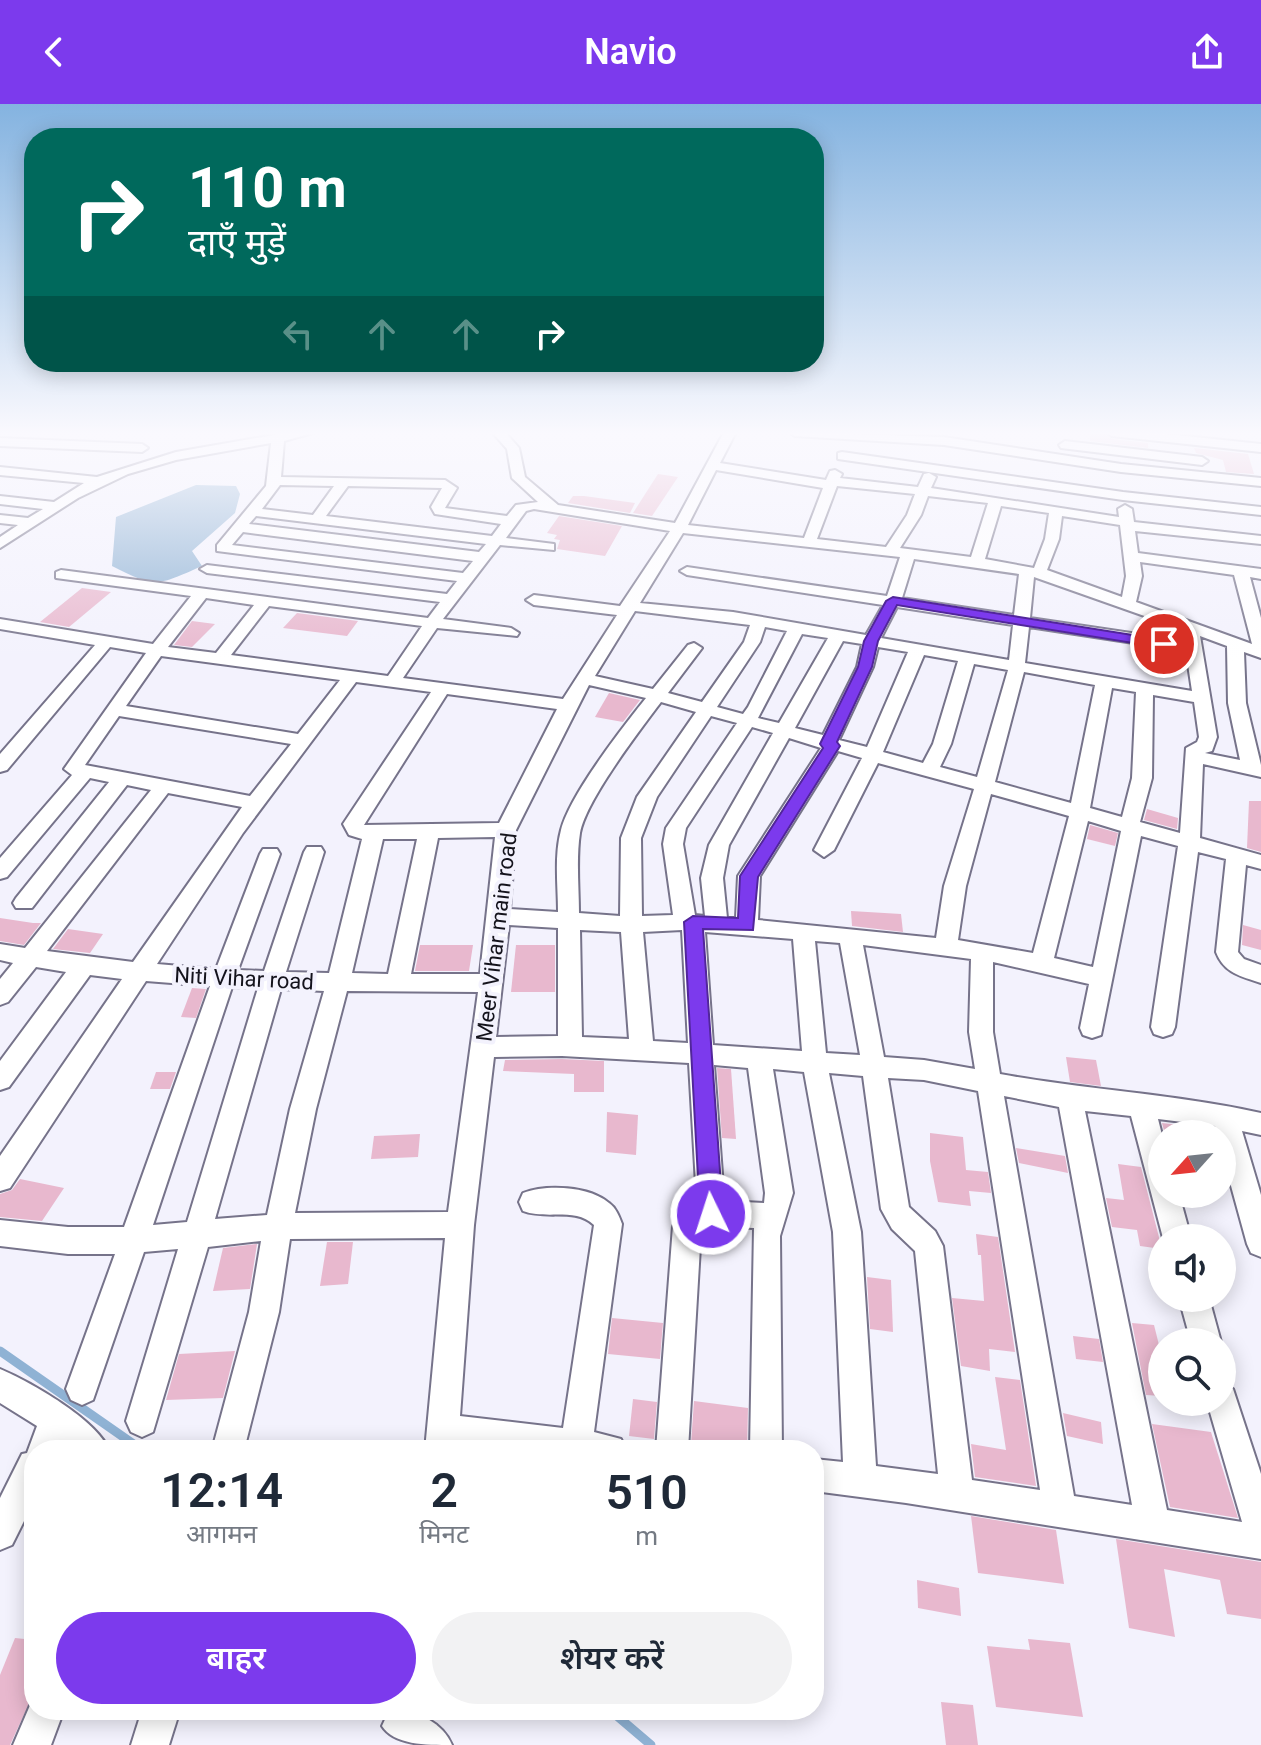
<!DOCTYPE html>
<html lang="hi">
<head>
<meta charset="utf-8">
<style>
  body { margin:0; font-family:Roboto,"Noto Sans Devanagari",sans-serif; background:#f2f2f3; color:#1f2937; height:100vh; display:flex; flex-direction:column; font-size:30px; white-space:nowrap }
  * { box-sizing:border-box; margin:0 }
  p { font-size:26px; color:#747a83 }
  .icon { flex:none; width:44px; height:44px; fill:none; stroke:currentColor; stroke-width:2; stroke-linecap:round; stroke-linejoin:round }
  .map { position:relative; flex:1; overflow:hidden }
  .drawer { position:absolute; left:24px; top:1336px; width:800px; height:280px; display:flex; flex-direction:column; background:#fff; border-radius:32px; box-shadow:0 4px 20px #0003 }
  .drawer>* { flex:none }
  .top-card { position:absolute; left:24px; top:24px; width:800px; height:244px; border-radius:32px; box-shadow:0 4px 20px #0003; background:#00695c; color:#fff; overflow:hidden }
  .needle { width:52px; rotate:243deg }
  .buttons { position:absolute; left:1148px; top:1016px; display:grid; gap:16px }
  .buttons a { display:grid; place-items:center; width:88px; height:88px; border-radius:50%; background:#fff; box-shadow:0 4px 20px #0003; font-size:40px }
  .pin { position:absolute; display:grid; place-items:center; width:68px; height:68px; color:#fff; margin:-34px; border:4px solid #fff; border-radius:50%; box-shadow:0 2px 8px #0007 }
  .me { position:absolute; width:88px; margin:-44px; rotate:356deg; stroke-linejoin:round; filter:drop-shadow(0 0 6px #0008) }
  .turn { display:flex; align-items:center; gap:28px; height:168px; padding:0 32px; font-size:36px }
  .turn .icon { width:104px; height:104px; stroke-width:2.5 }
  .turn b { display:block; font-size:56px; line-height:68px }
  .lanes { display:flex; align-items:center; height:76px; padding:0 32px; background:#0003; justify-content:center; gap:40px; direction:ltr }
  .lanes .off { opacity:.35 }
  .eta { display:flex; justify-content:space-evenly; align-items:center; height:136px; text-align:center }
  .eta b { font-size:48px; font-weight:600; line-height:56px }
  .button { display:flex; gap:16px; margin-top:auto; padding:16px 32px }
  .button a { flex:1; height:92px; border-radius:48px; background:#7c3aed; color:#fff; font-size:32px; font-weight:600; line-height:92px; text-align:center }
  .button a+a { background:#f2f2f3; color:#1f2937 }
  header { display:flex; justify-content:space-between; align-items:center; height:104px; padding:0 32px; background:#7c3aed; color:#fff; font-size:36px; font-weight:600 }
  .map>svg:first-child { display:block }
  .water { fill:#8fb2d4 }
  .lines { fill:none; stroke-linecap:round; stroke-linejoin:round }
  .stream { stroke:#8fb2d4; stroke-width:9 }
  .building { fill:#e8b8ce }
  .minor-casing { stroke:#76738a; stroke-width:4 }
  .minor { fill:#fff; fill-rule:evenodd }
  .route { fill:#7c3aed; stroke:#51269a; stroke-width:2 }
  .labels { text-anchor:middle; stroke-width:8; stroke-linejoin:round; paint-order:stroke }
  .street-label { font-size:22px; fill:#14131c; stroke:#f3f2fd }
</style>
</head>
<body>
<header><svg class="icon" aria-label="back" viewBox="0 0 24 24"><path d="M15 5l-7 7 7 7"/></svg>Navio<svg class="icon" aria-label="share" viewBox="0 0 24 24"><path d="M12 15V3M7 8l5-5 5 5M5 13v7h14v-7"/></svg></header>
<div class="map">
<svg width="1261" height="1641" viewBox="0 0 1261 1641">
  <rect width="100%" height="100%" fill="#f3f2fd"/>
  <path class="water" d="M 196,381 L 236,382 L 240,390 L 235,409 L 192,447 L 202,462 C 159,481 156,485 112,462 L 116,413 Z"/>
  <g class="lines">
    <g class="stream">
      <polyline points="0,1247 142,1346"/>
      <polyline points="610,1606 651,1641"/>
    </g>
  </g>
  <g class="building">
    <polygon points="1090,328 1103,328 1112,335 1148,339 1148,344 1090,337"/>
    <polygon points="1194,344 1248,350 1254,370 1226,368 1223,356 1196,349"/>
    <polygon points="658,370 678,373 652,412 633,409"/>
    <polygon points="573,392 584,392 635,399 630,409 568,399"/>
    <polygon points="559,412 622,422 605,452 557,445 560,436 554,435 557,431 547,429"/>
    <polygon points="82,484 111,488 69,523 40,518"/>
    <polygon points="297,509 358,517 347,532 283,524"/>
    <polygon points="192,517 215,520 192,543 174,541"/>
    <polygon points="609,589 640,596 623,618 595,613"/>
    <polygon points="1249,697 1261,697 1261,748 1247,744"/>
    <polygon points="1147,705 1178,714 1177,725 1144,716"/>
    <polygon points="1090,721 1118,729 1115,742 1087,735"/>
    <polygon points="851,807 901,810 903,828 852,822"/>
    <polygon points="0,814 33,819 41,819 24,841 0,837"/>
    <polygon points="1243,821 1261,826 1261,846 1242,841"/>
    <polygon points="68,825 103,830 90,849 53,845"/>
    <polygon points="420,841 473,841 469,867 415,867"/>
    <polygon points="516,841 555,841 555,888 511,888"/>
    <polygon points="192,884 206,885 196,914 181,913"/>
    <polygon points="1066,953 1096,956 1101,982 1070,978"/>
    <polygon points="562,955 604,957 604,988 574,988 574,970 503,967 505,956"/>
    <polygon points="717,964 731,965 736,1035 722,1034"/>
    <polygon points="156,968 176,968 170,985 150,985"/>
    <polygon points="607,1008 638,1011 636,1051 606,1048"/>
    <polygon points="1162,1019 1213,1025 1214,1030 1165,1030"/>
    <polygon points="930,1029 963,1033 966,1066 988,1068 991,1089 969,1087 971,1102 938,1098 930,1057"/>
    <polygon points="420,1030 418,1053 371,1055 374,1032"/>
    <polygon points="1016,1044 1065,1052 1068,1069 1019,1059"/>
    <polygon points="1118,1060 1141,1063 1162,1145 1140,1142 1137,1126 1112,1123 1106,1094 1124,1096"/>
    <polygon points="20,1075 64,1084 42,1117 0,1113 0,1090 12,1086"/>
    <polygon points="976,1130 998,1133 1015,1248 989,1245 990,1267 961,1262 952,1194 984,1197 981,1151 978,1151"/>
    <polygon points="327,1138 353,1138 348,1180 320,1182"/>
    <polygon points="257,1140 250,1185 213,1187 223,1144"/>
    <polygon points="867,1173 891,1176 893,1228 870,1225"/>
    <polygon points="612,1214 663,1219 660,1255 608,1250"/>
    <polygon points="1132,1219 1154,1221 1162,1253 1162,1292 1146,1291"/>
    <polygon points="1073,1232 1099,1235 1103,1258 1076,1255"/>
    <polygon points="235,1247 223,1294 166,1296 179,1250"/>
    <polygon points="995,1273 1020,1276 1036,1382 975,1373 971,1340 1006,1346"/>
    <polygon points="633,1295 657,1298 654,1335 629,1332"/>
    <polygon points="694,1297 748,1304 747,1346 721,1346 691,1340"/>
    <polygon points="1063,1309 1101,1318 1103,1340 1067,1332"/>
    <polygon points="1152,1320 1211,1328 1238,1414 1170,1403"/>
    <polygon points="971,1412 1056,1426 1064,1480 978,1469"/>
    <polygon points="1116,1435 1261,1458 1261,1515 1227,1510 1220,1476 1164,1465 1175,1533 1129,1524"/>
    <polygon points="917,1476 959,1484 961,1512 918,1504"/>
    <polygon points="15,1534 34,1536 34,1589 10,1641 0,1641 0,1571"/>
    <polygon points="1028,1535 1070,1539 1083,1613 996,1603 987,1542 1030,1546"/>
    <polygon points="941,1598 973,1601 978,1641 946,1641"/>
  </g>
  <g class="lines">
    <g class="minor-casing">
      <g id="minor">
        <path d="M 277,328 L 316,328 L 284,337 L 281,373 L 445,376 L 457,384 L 445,404 L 507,412 L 516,401 L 538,398 L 512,374 L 507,345 L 492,328 L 505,328 L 519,344 L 525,373 L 558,401 L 675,419 L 724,328 L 736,328 L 720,359 L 826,376 L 830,367 L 835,366 L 842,370 L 840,374 L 918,383 L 924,370 L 929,369 L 936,373 L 931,384 L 1119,413 L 1118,405 L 1125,401 L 1132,405 L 1134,418 L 1261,432 L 1261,440 L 1135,427 L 1138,449 L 1261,465 L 1261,475 L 1250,473 L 1261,514 L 1261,554 L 1244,548 L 1246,599 L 1261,661 L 1261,673 L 1203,660 L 1200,734 L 1261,751 L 1261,765 L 1246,761 L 1238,848 L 1244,855 L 1261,861 L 1261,879 C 1240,872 1224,869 1216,848 L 1226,755 L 1198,748 L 1175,923 L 1172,930 L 1163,933 L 1154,930 L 1151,923 L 1178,742 L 1141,732 L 1101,931 L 1092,934 L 1083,931 L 1080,924 L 1089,880 L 993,858 L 993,928 L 1000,970 C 1087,986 1175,990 1261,1009 L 1261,1031 L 1242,1027 L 1261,1091 L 1261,1153 L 1251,1149 L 1247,1140 L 1222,1049 L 1222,1030 L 1217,1030 L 1215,1022 L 1158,1015 L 1162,1031 L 1162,1090 L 1179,1090 L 1191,1134 L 1163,1134 L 1131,1012 L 1085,1007 L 1167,1406 L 1242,1418 L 1207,1298 L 1222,1298 L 1222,1280 L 1233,1285 L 1261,1370 L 1261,1455 L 906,1399 L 814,1387 L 814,1355 L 843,1358 L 833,1128 L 804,968 L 773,965 L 793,1089 L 780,1132 L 782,1346 L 750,1346 L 754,1124 L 705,1122 L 701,1126 L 688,1346 L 656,1346 L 673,1122 L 683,1105 L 697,1098 L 689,959 L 562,952 L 494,953 L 474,1121 L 460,1312 L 563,1324 L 594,1121 C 575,1103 546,1116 523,1107 L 519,1098 L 523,1089 C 547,1080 589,1082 609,1099 C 616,1104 619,1112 622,1120 L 594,1328 L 621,1335 L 626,1346 L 425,1346 L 445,1134 L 290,1135 L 279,1208 L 244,1346 L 212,1346 L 249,1208 L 261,1137 L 208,1143 L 153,1328 L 142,1333 L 131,1328 L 126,1317 L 178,1145 L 144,1148 L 93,1296 L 82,1301 L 71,1296 L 66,1285 L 115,1150 L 68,1150 L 0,1142 L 0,1116 L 68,1123 L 124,1123 L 210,882 L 146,877 L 10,1084 L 0,1087 L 0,1052 L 122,875 L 90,871 L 9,983 L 0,986 L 0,957 L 66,868 L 36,863 L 8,898 L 0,901 L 0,875 L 13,859 L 0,856 L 0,840 L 25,844 L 151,686 L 127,681 L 32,804 L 16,804 L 13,799 L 16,794 L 109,678 L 90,674 L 7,773 L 0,775 L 0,754 L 72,671 L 64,665 L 146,549 L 110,543 L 7,666 L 0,668 L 0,650 L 95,541 L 0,525 L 0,515 L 153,540 L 191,492 L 56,474 L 56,468 L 61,466 L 428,514 L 440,498 L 207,469 L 200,465 L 207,461 L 447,490 L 457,477 L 217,447 L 217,441 L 266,382 L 271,339 L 176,356 L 128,370 L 78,394 L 0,444 L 0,433 L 18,421 L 0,419 L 0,411 L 28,414 L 43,405 L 0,400 L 0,392 L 54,398 L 84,379 L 0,371 L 0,363 L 97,373 L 176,348 L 274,331 ZM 716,366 L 823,384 L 804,434 L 688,421 ZM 280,381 L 334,382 L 313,411 L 262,405 ZM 348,382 L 442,384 L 431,403 L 435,410 L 501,420 L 492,432 L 326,412 ZM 837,382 L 915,390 L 907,411 L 886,443 L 817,435 ZM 928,392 L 988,399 L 971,453 L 900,444 L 921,411 ZM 1001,402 L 1049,409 L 1045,435 L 1034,464 L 985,455 ZM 534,405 L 670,427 L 620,502 L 534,491 L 526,496 L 534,501 L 617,511 L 563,595 L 403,574 L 437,524 L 517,532 L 519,529 L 511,524 L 443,515 L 500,441 L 554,446 L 554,440 L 506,434 L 526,407 ZM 256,412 L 486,440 L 479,448 L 249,420 ZM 1062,412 L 1120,421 L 1126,472 L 1122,493 L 1047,466 L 1059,435 ZM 243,428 L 473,457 L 463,469 L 232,441 ZM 683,429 L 900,453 L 887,492 L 687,463 L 680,467 L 687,471 L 883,501 L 866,531 L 733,508 L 640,499 ZM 914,455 L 1019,470 L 1014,511 L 902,494 ZM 1140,458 L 1234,471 L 1252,540 L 1136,498 L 1142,472 ZM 1034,473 L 1187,527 L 1185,537 L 1030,514 ZM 206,494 L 254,501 L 216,549 L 168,543 ZM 269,502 L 422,522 L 388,572 L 231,551 ZM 897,503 L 1013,521 L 1009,556 L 881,534 ZM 635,507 L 750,521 L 744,538 L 702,598 L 668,589 L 702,544 L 694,539 L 688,541 L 653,585 L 595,572 ZM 765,523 L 787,527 L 748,603 L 743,610 L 717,603 L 760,538 ZM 1029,523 L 1186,547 L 1192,587 L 1025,559 ZM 802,530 L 828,534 L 779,619 L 758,614 ZM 1200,532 L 1227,542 L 1228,599 L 1240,656 L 1205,649 L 1212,647 L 1217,633 ZM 843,537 L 862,540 L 857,563 L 823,631 L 795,624 ZM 878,543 L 908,548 L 867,643 L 839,636 L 873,563 ZM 924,551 L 958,557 L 933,640 L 923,659 L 883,648 ZM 161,552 L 340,576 L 298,630 L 126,602 ZM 974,560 L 1008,566 L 977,673 L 940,663 L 951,640 ZM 1024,568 L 1095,581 L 1071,699 L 995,678 ZM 356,578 L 431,588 L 343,720 L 349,731 L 362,735 L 329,869 L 286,868 L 324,748 L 321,743 L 307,743 L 304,748 L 264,867 L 238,866 L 280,750 L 277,745 L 263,745 L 260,750 L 216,865 L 157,860 L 243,729 ZM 589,581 L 646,594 C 622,624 570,691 561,726 C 554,752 558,782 558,808 L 510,805 L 516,726 ZM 1112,584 L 1136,588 L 1132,674 L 1122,713 L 1090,704 ZM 447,590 L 557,605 L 499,719 L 364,721 ZM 1153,591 L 1194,598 L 1199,633 L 1197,638 L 1186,644 L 1180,729 L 1140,718 L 1152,674 ZM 661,598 L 696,608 L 637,693 L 621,734 L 620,812 L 579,809 C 579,783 576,755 580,729 C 586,696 640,626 661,598 ZM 119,612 L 291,640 L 250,692 L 85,661 ZM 711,612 L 737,619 L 666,724 L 663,740 L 673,811 L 642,812 L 641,734 L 657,693 ZM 752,623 L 773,629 L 709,741 L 701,774 L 705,812 L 695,811 L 683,740 L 686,724 ZM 789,634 L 821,644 L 738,772 L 736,814 L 727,814 L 723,774 L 729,741 ZM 838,647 L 862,654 L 814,746 L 824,753 L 834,746 L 878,659 L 974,685 L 944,782 L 936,834 L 758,816 L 760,772 ZM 168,689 L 242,703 L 133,858 L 47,847 ZM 991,690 L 1069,712 L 1033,849 L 958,836 L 966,782 ZM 1088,717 L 1121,727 L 1093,863 L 1054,854 ZM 495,733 L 480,870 L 411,870 L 438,734 ZM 383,735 L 417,735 L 388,870 L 352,869 ZM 509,821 L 558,824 L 558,932 L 496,933 ZM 580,826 L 621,828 L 629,935 L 582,933 ZM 682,826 L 688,939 L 653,937 L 643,828 ZM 705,828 L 793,835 L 802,947 L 713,941 ZM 815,837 L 840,839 L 860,951 L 826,949 ZM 863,841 L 971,855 L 969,928 L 975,965 L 924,956 L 884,953 ZM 232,883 L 258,884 L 187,1118 L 153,1121 ZM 281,885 L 324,887 L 290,1005 L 267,1111 L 215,1115 ZM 347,887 L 478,888 L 448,1108 L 295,1109 L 316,1005 ZM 714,961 L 748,964 L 765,1089 L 764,1099 L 724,1097 ZM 829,969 L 863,972 L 881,1105 L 892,1125 L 915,1147 L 938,1370 L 876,1362 L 861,1128 ZM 888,974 L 924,976 L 978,987 L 1040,1386 L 972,1376 L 943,1142 L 935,1127 L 909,1103 ZM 1004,992 L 1059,1003 L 1132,1401 L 1074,1392 Z"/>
        <polygon points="789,328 944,333 1121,360 1261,374 1261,382 1121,368 944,341 795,332"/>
        <polygon points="1106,328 1148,328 1261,340 1261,348 1112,332"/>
        <polygon points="0,334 142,340 148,344 142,348 0,342"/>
        <polygon points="1065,337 1202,353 1208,357 1202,361 1061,344 1059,341"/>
        <polygon points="842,348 1123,388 1261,403 1261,411 1123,396 838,355 838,349"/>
        <polygon points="1179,1194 1209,1194 1221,1238 1191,1238"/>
        <path d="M 0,1265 C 31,1278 97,1316 109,1346 L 68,1346 L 62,1341 L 59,1346 L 34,1346 L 34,1397 L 12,1441 L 0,1446 L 0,1394 L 22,1350 L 27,1349 L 37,1322 L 0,1299 Z"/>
        <polygon points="34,1592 34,1606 64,1606 51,1641 13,1641"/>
        <polygon points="142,1606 180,1606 169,1641 131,1641"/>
        <path d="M 394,1606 C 417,1606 443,1619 452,1641 C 425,1641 394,1641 382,1622 L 388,1609 Z"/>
      </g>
    </g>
    <use href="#minor" class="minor"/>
  </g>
  <linearGradient id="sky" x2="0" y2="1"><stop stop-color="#84b3e0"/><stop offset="0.59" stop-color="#faf9fe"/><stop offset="1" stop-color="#faf9fe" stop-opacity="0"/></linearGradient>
  <rect width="1261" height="558" fill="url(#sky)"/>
  <polygon class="route" points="893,493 1164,536 1171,540 1164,544 897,501 878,537 872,563 837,638 840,642 758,773 753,826 703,825 723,1110 720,1117 711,1120 703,1117 700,1110 684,818 693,812 738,814 740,772 823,644 820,640 858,563 864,537 886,497"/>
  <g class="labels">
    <g class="street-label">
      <text transform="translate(496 833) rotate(-83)" y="8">Meer Vihar main road</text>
      <text transform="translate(244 874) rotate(3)" y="8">Niti Vihar road</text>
    </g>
  </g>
</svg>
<div class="buttons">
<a><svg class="needle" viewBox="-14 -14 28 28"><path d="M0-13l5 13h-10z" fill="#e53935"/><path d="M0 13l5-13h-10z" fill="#747a83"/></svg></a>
<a><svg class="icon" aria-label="sound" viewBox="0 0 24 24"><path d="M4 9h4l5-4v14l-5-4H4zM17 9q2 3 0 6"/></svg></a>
<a><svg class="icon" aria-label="search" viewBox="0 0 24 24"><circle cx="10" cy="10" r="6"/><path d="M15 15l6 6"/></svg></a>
</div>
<div class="pin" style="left:1164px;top:540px;background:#d93025"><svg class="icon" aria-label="arrive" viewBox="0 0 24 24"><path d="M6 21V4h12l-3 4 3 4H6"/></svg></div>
<svg class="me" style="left:711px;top:1110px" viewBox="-20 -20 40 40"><circle r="17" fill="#7c3aed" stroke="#fff" stroke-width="3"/><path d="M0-11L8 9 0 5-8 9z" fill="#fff"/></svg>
<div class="top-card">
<div class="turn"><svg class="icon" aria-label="right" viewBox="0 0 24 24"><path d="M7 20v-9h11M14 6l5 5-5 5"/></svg><div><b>110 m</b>दाएँ मुड़ें</div></div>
<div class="lanes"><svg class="icon off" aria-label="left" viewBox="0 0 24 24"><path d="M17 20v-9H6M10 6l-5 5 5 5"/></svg><svg class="icon off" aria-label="ahead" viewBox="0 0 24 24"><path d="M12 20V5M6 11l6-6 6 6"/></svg><svg class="icon off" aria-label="ahead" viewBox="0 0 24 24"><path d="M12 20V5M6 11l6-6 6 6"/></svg><svg class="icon" aria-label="right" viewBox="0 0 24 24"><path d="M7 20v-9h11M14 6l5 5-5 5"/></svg></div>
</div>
<section class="drawer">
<div class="eta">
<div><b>12:14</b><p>आगमन</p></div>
<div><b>2</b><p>मिनट</p></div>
<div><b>510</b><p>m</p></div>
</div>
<div class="button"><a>बाहर</a><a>शेयर करें</a></div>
</section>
</div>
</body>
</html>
